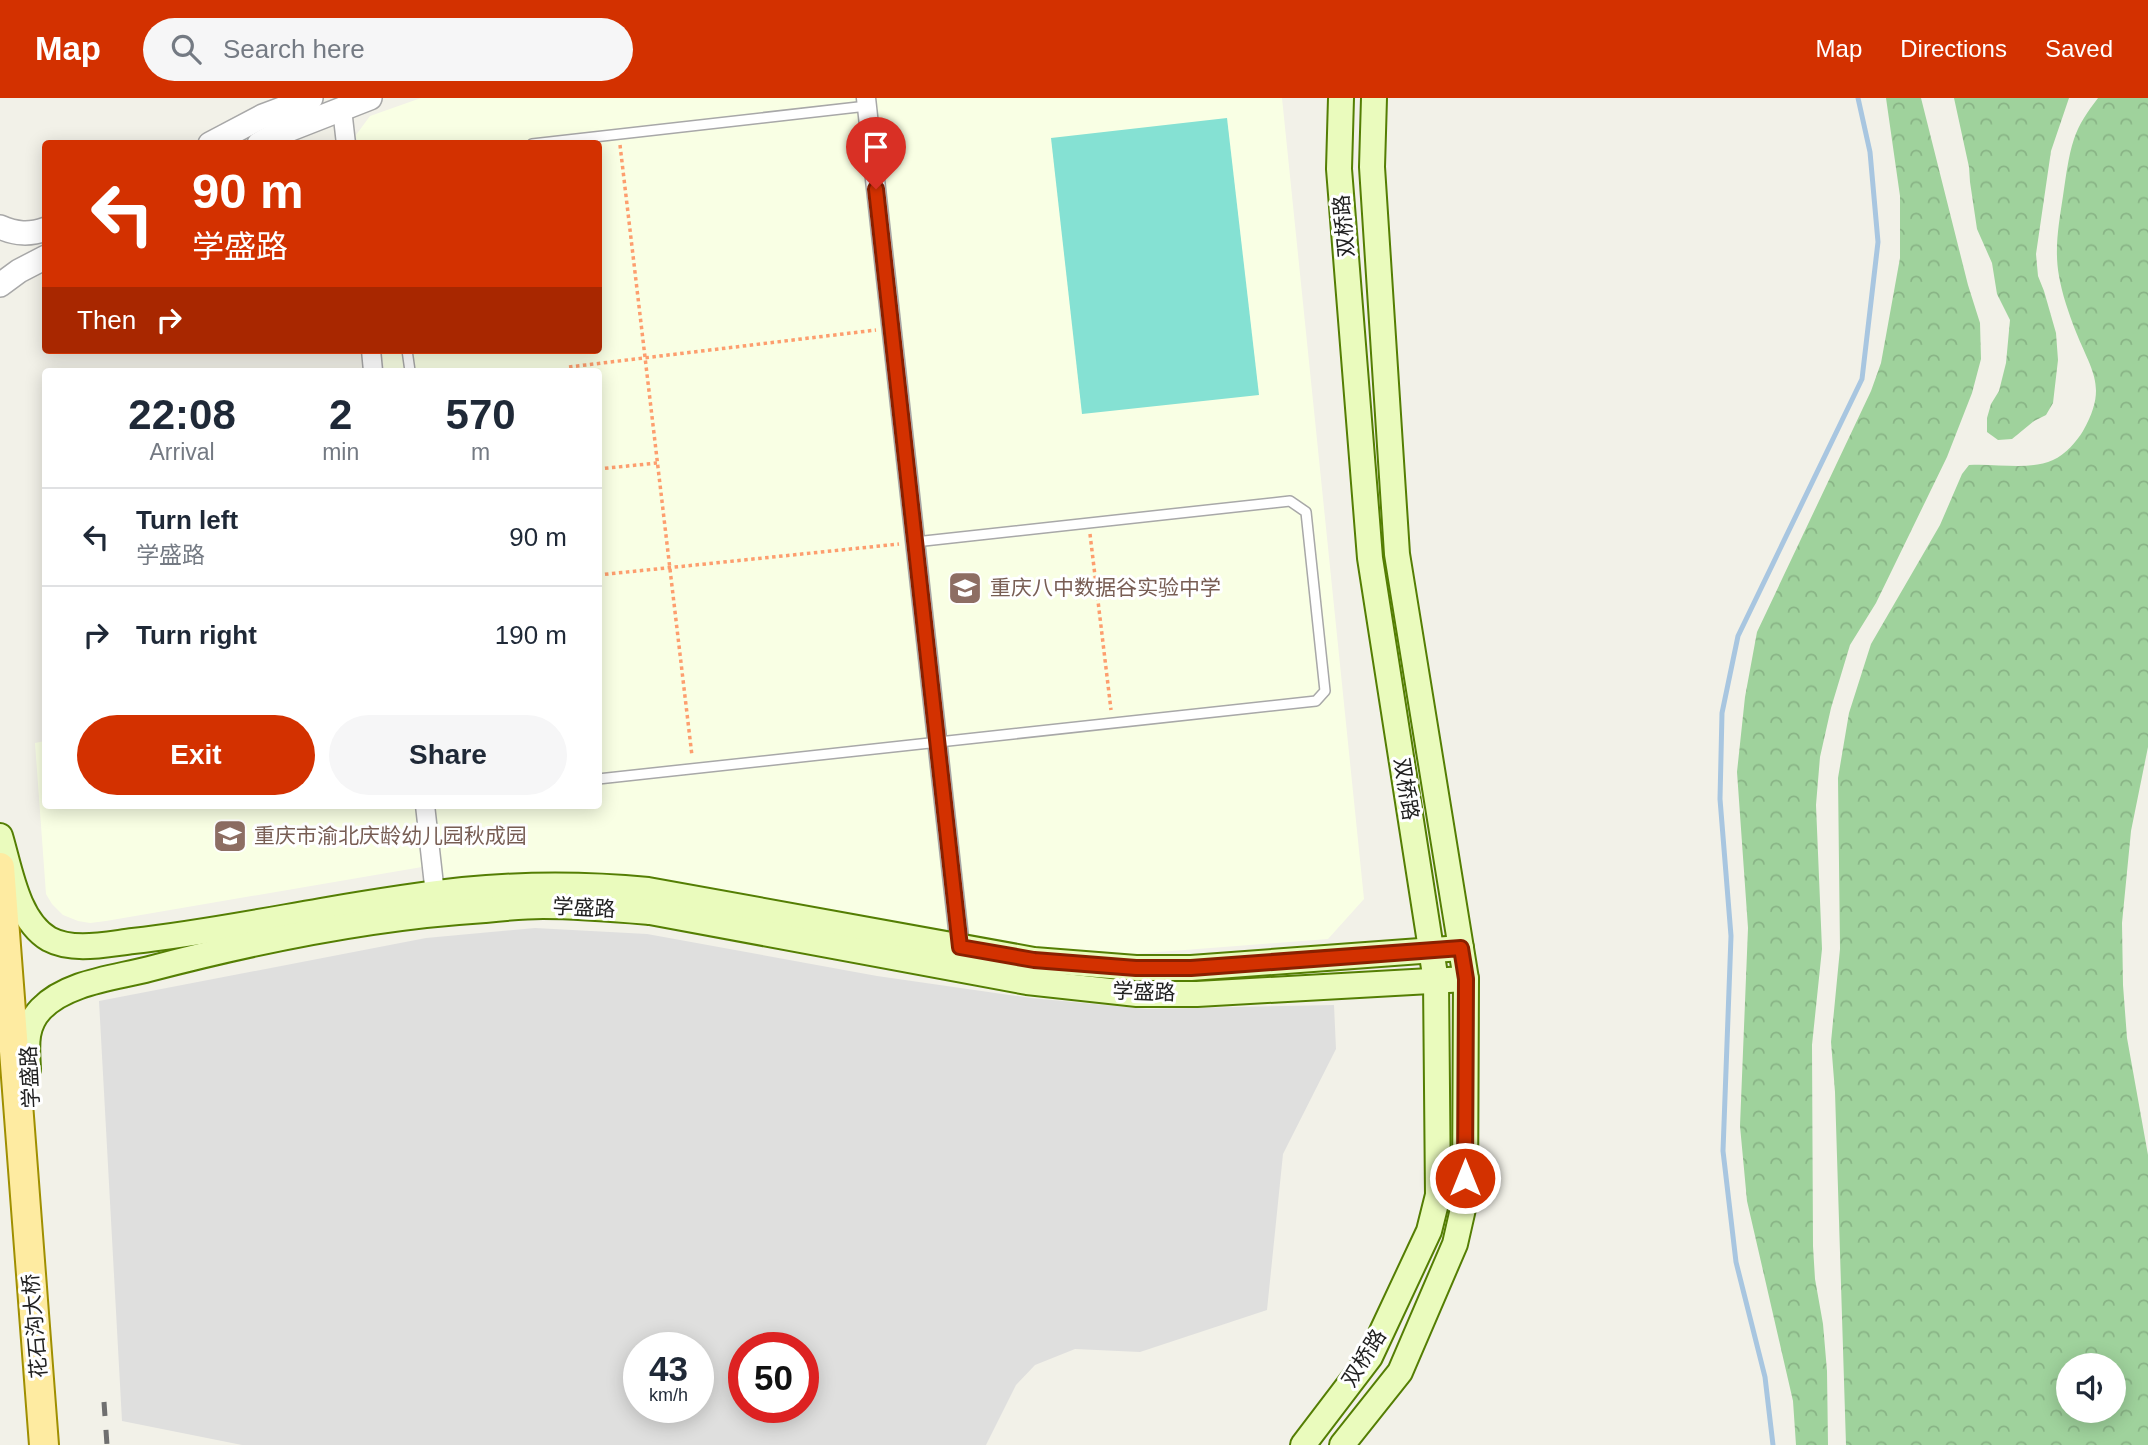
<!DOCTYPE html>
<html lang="en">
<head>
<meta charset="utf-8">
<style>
  body { margin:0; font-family:Arial,"Noto Sans SC",sans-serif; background:#f6f6f7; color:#1f2937; height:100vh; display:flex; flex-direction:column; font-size:26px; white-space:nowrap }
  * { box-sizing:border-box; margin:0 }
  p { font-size:23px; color:#747a83 }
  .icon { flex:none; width:38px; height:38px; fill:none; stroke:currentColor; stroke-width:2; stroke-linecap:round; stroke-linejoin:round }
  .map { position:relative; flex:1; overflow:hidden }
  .panel { position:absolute; left:42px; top:270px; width:560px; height:441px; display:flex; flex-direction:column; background:#fff; border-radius:7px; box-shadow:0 4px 18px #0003 }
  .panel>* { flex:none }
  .top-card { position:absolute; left:42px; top:42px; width:560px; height:214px; border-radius:7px; box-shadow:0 4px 18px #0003; background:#d33100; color:#fff; overflow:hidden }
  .buttons { position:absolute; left:2056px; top:1255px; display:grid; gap:14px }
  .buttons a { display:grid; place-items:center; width:70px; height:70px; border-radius:50%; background:#fff; box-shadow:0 4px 18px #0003; font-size:35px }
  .speed { position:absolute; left:623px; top:1234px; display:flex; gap:14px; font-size:35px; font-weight:700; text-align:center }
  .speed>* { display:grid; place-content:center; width:91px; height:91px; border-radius:50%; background:#fff; box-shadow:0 4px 18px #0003; line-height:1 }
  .speed small { font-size:18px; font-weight:400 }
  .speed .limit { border:10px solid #d22; background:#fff; color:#111 }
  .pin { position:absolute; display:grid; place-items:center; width:60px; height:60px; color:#fff; margin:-72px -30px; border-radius:50% 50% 50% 0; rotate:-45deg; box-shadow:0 0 7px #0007 }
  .pin .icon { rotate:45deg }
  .me { position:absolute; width:77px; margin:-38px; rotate:0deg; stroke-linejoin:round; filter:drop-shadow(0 0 5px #0008) }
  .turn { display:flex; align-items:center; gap:24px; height:147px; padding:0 35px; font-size:32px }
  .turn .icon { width:91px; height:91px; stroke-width:2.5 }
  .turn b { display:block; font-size:49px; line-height:60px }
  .then { display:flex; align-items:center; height:66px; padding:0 35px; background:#0003; gap:14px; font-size:26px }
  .eta { display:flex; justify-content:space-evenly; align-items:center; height:119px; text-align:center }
  .eta b { font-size:42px; font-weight:700; line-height:49px }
  .primary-button { display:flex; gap:14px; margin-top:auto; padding:14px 35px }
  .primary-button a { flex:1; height:80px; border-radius:42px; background:#d33100; color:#fff; font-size:28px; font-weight:700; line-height:80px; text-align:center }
  .primary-button a+a { background:#f6f6f7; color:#1f2937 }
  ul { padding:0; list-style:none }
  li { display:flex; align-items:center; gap:21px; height:98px; padding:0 35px; border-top:2px solid #e0e1e3 }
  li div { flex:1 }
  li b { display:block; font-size:26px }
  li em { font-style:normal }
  header { display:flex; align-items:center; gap:42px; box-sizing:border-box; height:98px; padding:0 35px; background:#d33100; color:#fff }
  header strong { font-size:33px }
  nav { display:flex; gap:38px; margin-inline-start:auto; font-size:24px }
  .search { width:490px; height:63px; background:#f6f6f7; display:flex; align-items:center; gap:18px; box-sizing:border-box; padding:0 24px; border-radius:38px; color:#747a83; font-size:26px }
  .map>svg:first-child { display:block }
  .residential { fill:#dfdfde; fill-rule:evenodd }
  .education { fill:#f9ffe4 }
  .forest { fill:url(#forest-crowns); fill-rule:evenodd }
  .pitch { fill:#85e1d3 }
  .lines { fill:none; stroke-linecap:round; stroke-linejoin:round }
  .stream { stroke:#a8c6e0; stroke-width:5 }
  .service-casing { stroke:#a8a8a8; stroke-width:12 }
  .minor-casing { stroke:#a8a8a8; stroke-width:21 }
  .tertiary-casing { stroke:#a8a8a8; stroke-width:26 }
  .secondary-casing { stroke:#547e03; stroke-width:28 }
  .primary-casing { stroke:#9f8f00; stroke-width:32 }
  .path { stroke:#fd9e6e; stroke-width:3.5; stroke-dasharray:3.5 3.5; stroke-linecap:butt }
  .service { stroke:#fff; stroke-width:9 }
  .minor { stroke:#fff; stroke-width:18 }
  .tertiary { stroke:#fff; stroke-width:23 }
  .secondary { stroke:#eafbbd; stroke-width:24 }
  .primary { stroke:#feeba1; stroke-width:28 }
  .rail { stroke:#6f6f6f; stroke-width:5; stroke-dasharray:14 14; stroke-linecap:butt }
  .route-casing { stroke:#892000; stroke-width:18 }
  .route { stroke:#d33100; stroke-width:12 }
  .labels { text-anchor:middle; stroke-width:6; stroke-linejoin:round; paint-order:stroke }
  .street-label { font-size:21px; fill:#212121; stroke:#fff }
  .education-label { font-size:21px; fill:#785e54; stroke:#fff; text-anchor:start }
</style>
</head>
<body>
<header>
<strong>Map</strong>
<div class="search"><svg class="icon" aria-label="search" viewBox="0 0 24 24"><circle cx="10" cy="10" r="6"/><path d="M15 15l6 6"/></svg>Search here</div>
<nav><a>Map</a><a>Directions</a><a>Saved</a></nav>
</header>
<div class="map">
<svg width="2148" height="1347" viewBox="0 0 2148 1347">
  <defs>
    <pattern id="forest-crowns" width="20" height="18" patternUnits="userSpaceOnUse" patternTransform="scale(1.75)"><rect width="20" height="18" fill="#9fd29c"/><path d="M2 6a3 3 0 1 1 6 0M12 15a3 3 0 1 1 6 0" fill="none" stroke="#89b486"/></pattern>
  </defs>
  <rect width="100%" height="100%" fill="#f2f1e8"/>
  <path class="residential" d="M 535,830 L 647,836 L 877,878 L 1031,900 L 1147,911 L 1334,907 L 1336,951 L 1283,1056 L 1267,1212 L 1140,1254 L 1075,1251 L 1035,1267 L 1016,1287 L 986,1347 L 242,1347 L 122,1323 L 99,903 L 426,840 ZM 639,1250 L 698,1250 L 698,1309 L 639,1309 ZM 744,1250 L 803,1250 L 803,1309 L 744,1309 Z"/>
  <g class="education">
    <polygon points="421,0 1282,0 1364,801 1328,841 1107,858 1037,852 645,780 524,774 443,779 435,707 598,707 598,273 384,273 382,252 598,252 598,46 357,46 356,37 370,18"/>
    <polygon points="45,643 46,707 415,707 422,769 106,823 90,825 78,823 63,817 52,806 46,796 35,645"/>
  </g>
  <g class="forest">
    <polygon points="1886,0 1921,0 1968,187 1980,225 1981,261 1972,295 1947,359 1876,505 1850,547 1831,610 1820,659 1816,707 1822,851 1812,947 1813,1148 1815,1181 1823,1226 1827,1273 1828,1347 1796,1347 1793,1303 1747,1103 1740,1028 1748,830 1737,674 1745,599 1757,534 1871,293 1881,265 1900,160 1900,98"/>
    <polygon points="1954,0 2069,0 2051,53 2036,156 2038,178 2044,193 2056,235 2058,262 2053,305 2046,317 2034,323 2012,341 1998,342 1987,334 1987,320 1991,306 1999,293 2006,265 2010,222 1997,196 1992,165 1977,131 1970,84 1969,69"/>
    <path d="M 2098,0 L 2148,0 L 2148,649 L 2131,733 L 2122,825 L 2123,887 L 2127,940 L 2148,1057 L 2148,1347 L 1846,1347 L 1835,994 L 1831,944 L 1840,851 L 1838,680 L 1849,615 L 1871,546 L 1940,427 L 1962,376 L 1969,367 C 1996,365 2029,373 2053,362 C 2065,357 2077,343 2083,333 C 2108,289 2092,274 2076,234 C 2069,216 2062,196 2059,178 C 2054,151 2059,125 2063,98 C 2066,79 2068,59 2074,41 C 2079,26 2088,13 2098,0 ZM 2068,1267 L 2114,1267 L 2114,1312 L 2068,1312 Z"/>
  </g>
  <polygon class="pitch" points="1227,20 1259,297 1082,316 1051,40"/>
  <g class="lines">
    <polyline class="stream" points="1773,1347 1765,1279 1736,1164 1723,1053 1731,838 1720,701 1722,615 1738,538 1862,281 1878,144 1870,54 1858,0"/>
    <g class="service-casing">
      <g id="service">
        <polyline points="532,46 867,8"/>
        <polyline points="407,252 410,273"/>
        <polyline points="598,681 1316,603 1325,593 1306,414 1290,403 915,444"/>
      </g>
    </g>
    <g class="minor-casing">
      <g id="minor">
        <polyline points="866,0 960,849"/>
        <polyline points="342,11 346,46"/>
        <polyline points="371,252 373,273"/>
        <polyline points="425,707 435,796"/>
      </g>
    </g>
    <g class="tertiary-casing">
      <g id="tertiary">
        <polyline points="210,46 263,18 311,0"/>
        <polyline points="259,46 273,38 370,0"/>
        <path d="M 0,129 C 16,136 29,137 46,131"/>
        <polyline points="0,187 19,173 46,159"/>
      </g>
    </g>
    <g class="secondary-casing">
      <g id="secondary">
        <path d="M 0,738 C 10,771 17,822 49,841 C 73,854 107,846 133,843 C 196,836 258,824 321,813 C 368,805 415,797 463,792 C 525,786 585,786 648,792 L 1034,862 L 1136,870 L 1191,870 L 1461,850"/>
        <path d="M 28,971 C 27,949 24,929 41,911 C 67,884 115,880 149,871 C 259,842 371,819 485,812 C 504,810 524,808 543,808 C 579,808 614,811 650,814 L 1027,884 L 1137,896 L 1197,896 L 1466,881"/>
        <polyline points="1303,1347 1370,1259 1429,1133 1438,1097 1436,883 1370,460 1339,71 1341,0"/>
        <polyline points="1342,1347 1400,1274 1455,1146 1465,1102 1466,881 1397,456 1372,69 1374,0"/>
      </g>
    </g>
    <g class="primary-casing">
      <polyline id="primary" points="0,769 44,1347"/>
    </g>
    <g class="path">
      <polyline points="620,47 692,658"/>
      <polyline points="569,269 876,232"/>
      <polyline points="598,371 657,365"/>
      <polyline points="1090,436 1111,612"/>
      <polyline points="598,477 899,446"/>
    </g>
    <use href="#service" class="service"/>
    <use href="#minor" class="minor"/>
    <use href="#tertiary" class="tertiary"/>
    <use href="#secondary" class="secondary"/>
    <use href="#primary" class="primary"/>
    <polyline class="rail" points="104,1304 107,1347"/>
  </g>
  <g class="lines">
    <g class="route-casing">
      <polyline id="route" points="876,91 960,849 1034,862 1136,870 1191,870 1461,850 1466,881 1465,1080"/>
    </g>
    <use href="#route" class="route"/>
  </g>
  <defs>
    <g id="school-square" transform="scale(1.75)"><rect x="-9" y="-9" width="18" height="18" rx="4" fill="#8d6e63" stroke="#fff"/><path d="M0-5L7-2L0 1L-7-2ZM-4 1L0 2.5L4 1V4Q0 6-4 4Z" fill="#fff"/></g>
  </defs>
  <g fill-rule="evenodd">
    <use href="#school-square" x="965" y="490"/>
    <use href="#school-square" x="230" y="738"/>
  </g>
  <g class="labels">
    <g class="street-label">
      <text transform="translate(1344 128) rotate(-95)" y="7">双桥路</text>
      <text transform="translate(1406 691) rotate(81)" y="7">双桥路</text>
      <text transform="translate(584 810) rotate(3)" y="7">学盛路</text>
      <text transform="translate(1144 894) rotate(2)" y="7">学盛路</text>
      <text transform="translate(30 979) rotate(-93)" y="7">学盛路</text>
      <text transform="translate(35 1228) rotate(-95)" y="7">花石沟大桥</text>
      <text transform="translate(1364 1260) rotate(-58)" y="7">双桥路</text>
    </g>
    <g class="education-label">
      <text x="990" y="497">重庆八中数据谷实验中学</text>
      <text x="254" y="745">重庆市渝北庆龄幼儿园秋成园</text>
    </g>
  </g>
</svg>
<div class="buttons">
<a><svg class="icon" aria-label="sound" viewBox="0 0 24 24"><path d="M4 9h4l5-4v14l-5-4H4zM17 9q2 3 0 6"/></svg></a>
</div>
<div class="speed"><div>43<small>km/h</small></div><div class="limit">50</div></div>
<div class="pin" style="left:876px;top:91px;background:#d93025"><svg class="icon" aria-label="arrive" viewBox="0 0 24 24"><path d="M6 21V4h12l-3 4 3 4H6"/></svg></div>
<svg class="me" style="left:1465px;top:1080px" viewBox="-20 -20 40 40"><circle r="17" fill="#d33100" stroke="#fff" stroke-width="3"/><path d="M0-11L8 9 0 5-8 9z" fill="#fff"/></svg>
<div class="top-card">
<div class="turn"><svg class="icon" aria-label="left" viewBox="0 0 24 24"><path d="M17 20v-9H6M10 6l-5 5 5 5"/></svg><div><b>90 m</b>学盛路</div></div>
<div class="then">Then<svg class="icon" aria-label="right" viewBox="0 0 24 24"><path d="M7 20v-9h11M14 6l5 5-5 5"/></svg></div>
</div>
<section class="panel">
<div class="eta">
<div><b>22:08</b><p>Arrival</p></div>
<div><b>2</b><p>min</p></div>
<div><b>570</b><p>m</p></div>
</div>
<ul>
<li><svg class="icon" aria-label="left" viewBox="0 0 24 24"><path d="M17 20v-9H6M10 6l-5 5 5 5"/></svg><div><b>Turn left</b><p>学盛路</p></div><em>90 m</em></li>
<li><svg class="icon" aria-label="right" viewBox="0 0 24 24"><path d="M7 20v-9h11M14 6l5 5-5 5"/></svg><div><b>Turn right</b></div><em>190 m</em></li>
</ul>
<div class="primary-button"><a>Exit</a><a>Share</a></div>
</section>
</div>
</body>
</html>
